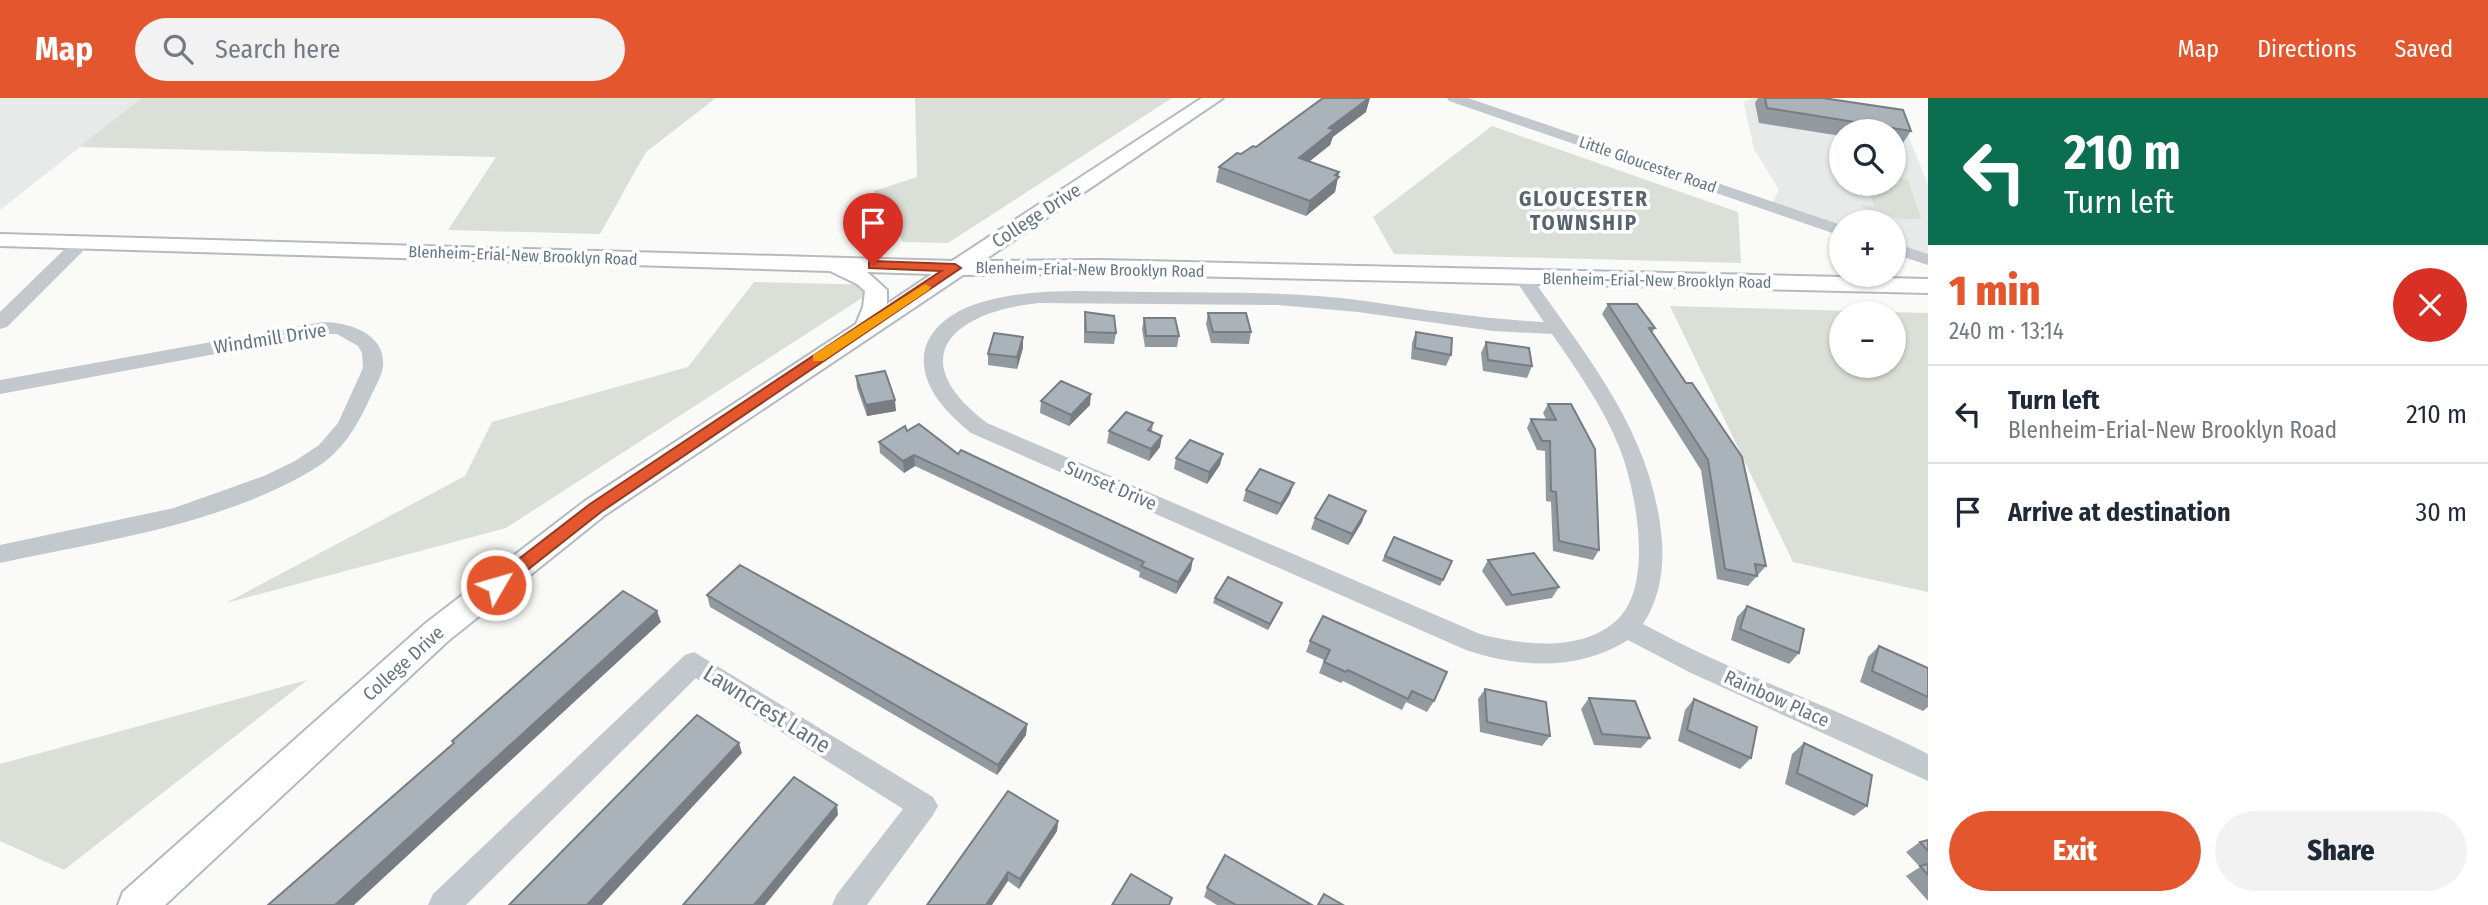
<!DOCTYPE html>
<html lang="en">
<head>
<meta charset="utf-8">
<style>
  body { margin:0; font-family:"Fira Sans Condensed",sans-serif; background:#f2f2f3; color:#1f2937; height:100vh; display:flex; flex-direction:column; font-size:26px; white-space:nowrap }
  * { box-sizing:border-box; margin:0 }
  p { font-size:23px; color:#747a83 }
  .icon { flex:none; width:38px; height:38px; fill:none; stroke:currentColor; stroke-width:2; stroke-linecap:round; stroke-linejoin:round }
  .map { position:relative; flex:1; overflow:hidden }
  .details { display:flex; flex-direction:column; background:#fff; width:560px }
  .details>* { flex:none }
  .banner { background:#0b6e4f; color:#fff; overflow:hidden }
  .fabs { position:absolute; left:1829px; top:21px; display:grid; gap:14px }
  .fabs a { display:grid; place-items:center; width:77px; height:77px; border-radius:50%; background:#fff; box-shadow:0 2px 5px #0004; font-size:35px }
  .pin { position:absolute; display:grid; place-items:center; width:60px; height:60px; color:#fff; margin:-72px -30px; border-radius:50% 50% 50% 0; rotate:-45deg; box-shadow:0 0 7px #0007 }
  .pin .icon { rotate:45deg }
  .me { position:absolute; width:77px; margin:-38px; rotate:52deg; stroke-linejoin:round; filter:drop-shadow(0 0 5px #0008) }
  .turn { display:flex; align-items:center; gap:24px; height:147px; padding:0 21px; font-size:32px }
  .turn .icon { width:91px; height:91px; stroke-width:2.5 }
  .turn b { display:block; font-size:49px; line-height:60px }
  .round { display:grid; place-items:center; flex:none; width:74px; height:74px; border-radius:37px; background:#f2f2f3 }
  .overview { display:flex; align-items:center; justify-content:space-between; height:119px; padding:0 21px }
  h1 { font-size:42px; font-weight:800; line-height:52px; color:#e4572e }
  .button { display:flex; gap:14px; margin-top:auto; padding:14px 21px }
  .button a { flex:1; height:80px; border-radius:42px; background:#e4572e; color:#fff; font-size:28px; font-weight:800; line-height:80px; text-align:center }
  .button a+a { background:#f2f2f3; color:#1f2937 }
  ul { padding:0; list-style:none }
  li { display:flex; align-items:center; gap:21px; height:98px; padding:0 21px; border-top:2px solid #e0e1e3 }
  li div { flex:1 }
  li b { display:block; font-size:26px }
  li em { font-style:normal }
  header { display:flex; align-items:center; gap:42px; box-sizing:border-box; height:98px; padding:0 35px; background:#e4572e; color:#fff }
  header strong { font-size:33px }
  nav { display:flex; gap:38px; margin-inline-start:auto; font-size:24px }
  .search { width:490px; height:63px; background:#f2f2f3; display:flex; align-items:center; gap:18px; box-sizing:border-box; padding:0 24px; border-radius:38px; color:#747a83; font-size:26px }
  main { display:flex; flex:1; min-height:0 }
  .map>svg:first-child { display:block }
  .built { fill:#e8e9e9; fill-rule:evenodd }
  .green { fill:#dadfd7; fill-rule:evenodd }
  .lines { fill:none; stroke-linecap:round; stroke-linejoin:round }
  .major-casing { stroke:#b5babe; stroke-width:4 }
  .minor { fill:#c3c8cc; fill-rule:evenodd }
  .major { fill:#fff; fill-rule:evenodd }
  .wall { fill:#929a9f }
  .shaded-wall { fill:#777d82 }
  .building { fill:#aab3b9; stroke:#777d82; stroke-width:2 }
  .route { fill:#e4572e; stroke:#94391e; stroke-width:2 }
  .slow { fill:#f59e0b }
  .labels { text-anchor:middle; stroke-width:7; stroke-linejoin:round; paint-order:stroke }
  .far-street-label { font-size:16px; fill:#657683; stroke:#fff }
  .street-label { font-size:19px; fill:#657683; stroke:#fff }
  .far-district-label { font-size:21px; font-weight:bold; letter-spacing:2px; fill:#57646e; stroke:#fff }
  .near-street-label { font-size:23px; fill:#657683; stroke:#fff }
</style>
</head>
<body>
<header>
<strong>Map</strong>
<div class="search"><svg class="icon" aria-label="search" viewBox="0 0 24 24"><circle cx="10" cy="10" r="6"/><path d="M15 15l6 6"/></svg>Search here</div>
<nav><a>Map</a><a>Directions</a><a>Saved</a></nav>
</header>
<main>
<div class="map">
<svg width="1928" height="807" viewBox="0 0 1928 807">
  <rect width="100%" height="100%" fill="#fafaf8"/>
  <g class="built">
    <polygon points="0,0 142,0 0,112"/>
    <path d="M 1755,0 L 1877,19 L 1906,32 L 1928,86 L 1928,162 L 1894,150 L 1894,124 L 1841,124 L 1841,133 L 1770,108 L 1779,92 L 1754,51 L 1744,6 L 1745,3 ZM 1841,33 L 1894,33 L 1894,86 L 1841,86 Z"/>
  </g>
  <g class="green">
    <polygon points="142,0 716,0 646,54 600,136 448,132 496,59 79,49"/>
    <polygon points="915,0 1172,0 948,145 903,144 874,93 917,79"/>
    <polygon points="1492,28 1738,114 1741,165 1394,156 1373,119"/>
    <path d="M 1902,80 L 1908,82 L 1921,120 C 1906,124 1876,117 1862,109 L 1861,107 L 1874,109 L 1867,86 L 1899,86 L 1898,81 Z"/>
    <polygon points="754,184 882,187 506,430 226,505 465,378 492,324 688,269"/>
    <path d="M 1670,208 L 1928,215 L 1928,494 L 1793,464 ZM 1841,215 L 1894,215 L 1894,268 L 1841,268 Z"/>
    <polygon points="307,582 64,772 0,743 0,666"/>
  </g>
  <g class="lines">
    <g class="major-casing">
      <path id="major" d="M 1202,0 L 1223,0 L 983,163 L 1099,162 L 1928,181 L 1928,195 L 1099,176 L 963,177 L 605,417 L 448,543 L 165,807 L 118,807 L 123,794 L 426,525 L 585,403 L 856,226 L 863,209 L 865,193 L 857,186 L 830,173 L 0,148 L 0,136 L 952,163 ZM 867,174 L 932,176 L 887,206 L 887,192 Z"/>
    </g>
    <g class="minor">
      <polygon points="1447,0 1468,0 1841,127 1841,138 1449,3"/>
      <polygon points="82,139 91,144 88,148 7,229 0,231 0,214 76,140"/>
      <polygon points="1894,145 1928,156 1928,167 1894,156"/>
      <path d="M 1523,175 L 1529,176 C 1588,260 1654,337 1662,444 C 1664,472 1659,502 1643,526 C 1735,576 1835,609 1928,656 L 1928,683 L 1691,575 L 1628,542 C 1579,573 1519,570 1466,552 L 971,335 C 948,316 921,290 924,257 C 927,230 955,212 979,205 C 1033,188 1092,194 1148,194 C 1220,195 1293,193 1365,203 C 1425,212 1484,221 1544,224 L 1514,180 ZM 1039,205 L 1278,207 L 1358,214 L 1493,233 L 1552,236 C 1577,272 1604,310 1620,351 C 1636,393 1654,486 1618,521 C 1583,555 1522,547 1480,536 L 987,325 C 900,259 955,213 1039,205 Z"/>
      <path d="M 323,224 C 349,224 386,236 383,268 C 382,278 375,289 371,298 C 356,331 341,356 309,374 C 218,427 102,443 0,465 L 0,447 L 174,410 L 264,378 L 295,363 L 319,347 L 338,325 L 363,270 L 362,255 L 358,248 L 337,236 L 323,236 L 0,296 L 0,282 Z"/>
      <polygon points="694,554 933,699 938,708 933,717 867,807 832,807 837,796 903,711 696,580 466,807 428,807 433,796 685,557"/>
    </g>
    <use href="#major" class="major"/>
  </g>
  <g class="wall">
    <polygon points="1758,0 1823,0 1911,33 1901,48 1894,47 1894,33 1841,33 1841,38 1759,25 1755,5"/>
    <polygon points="1366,14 1332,39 1330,47 1310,63 1339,74 1335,94 1306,118 1216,84 1219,69 1256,49"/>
    <polygon points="1608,206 1655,230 1652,235 1766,468 1748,488 1717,481 1701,372 1602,216"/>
    <polygon points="1085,214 1116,235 1114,246 1084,245 1084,225"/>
    <polygon points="1208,215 1251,234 1249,246 1211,245 1206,226"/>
    <polygon points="1144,220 1179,238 1177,249 1145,249 1142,231"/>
    <polygon points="1416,234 1451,257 1446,268 1411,261 1412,245"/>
    <polygon points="1486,244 1532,268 1527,280 1483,273 1481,255"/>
    <polygon points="1023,250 1017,271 988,267 988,256"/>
    <polygon points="856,278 896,313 867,318 857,290"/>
    <polygon points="1041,303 1090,307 1069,328 1040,315"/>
    <polygon points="1548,306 1571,306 1599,452 1593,462 1553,453 1551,404 1546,403 1545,353 1537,352 1527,330 1531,321 1546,321 1543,315"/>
    <polygon points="1153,325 1152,333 1160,349 1149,363 1107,345 1109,333"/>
    <polygon points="907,333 958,356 1191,472 1176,496 1139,479 1140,474 915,368 904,375 880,355 879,344"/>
    <polygon points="1176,360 1220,367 1207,386 1174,371"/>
    <polygon points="1246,392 1290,396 1277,417 1243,403"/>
    <polygon points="1315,420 1362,424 1348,447 1311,431"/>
    <polygon points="1394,439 1452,463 1440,488 1382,463"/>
    <polygon points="1488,462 1559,489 1552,500 1506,508 1482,473"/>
    <polygon points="707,497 1027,626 1026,637 997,677 710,509"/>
    <polygon points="1215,500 1280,510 1268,532 1213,505"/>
    <polygon points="1747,508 1799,555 1789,566 1731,542 1737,519"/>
    <polygon points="1323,518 1434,603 1427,614 1406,604 1402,612 1343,583 1341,585 1319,575 1324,562 1306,554 1310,543"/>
    <polygon points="1879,548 1928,570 1928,609 1923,613 1860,584 1868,559"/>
    <polygon points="1485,591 1550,638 1542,648 1480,634 1478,601"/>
    <polygon points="1589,600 1650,640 1641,650 1594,647 1581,611"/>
    <polygon points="1694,601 1751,660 1740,671 1678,643 1685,612"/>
    <polygon points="1804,645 1867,708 1854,718 1785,686 1792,656"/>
    <polygon points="1058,723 1057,733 1019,791 1008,783 927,807"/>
    <polygon points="1928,742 1928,803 1906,778 1920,769 1906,754 1920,744"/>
    <polygon points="1207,790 1312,807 1217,807 1204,799"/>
  </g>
  <g class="shaded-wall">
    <polygon points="1370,0 1366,14 1333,39 1330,47 1296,74 1299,60 1329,30"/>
    <polygon points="1339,74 1335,94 1306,118 1310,103"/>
    <polygon points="1023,239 1023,250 1017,271 1017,259"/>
    <polygon points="1091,296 1090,307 1069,328 1071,317"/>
    <polygon points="895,302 896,313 867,318 866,307"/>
    <polygon points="1162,338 1160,349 1149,363 1151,351"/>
    <polygon points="1223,356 1220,367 1207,386 1209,374"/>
    <polygon points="914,357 915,368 904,375 903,363"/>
    <polygon points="1294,385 1290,396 1277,417 1281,406"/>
    <polygon points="1366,413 1362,424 1348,447 1352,436"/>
    <polygon points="1193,461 1191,472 1176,496 1178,484"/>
    <polygon points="1282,505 1280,510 1268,532 1270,526"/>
    <polygon points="657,513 661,524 354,807 335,807"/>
    <polygon points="1027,626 1026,637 997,677 998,667"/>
    <polygon points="739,645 742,655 602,807 587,807"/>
    <polygon points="837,707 838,717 765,807 754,807"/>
    <polygon points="1058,723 1057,733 1019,791 1020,781"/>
    <polygon points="1008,774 1008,783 992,807 986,807"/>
  </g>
  <g class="building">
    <polygon points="1323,0 1369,0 1329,30 1334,32 1299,60 1339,74 1335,77 1339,79 1310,103 1219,69 1237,55 1241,56 1253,48 1256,49"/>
    <polygon points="1765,0 1823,0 1903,12 1911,33 1767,10"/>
    <polygon points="1608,206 1637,206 1655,230 1649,230 1686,285 1692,285 1742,359 1766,468 1755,466 1757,478 1725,471 1708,362"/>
    <polygon points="1085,214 1114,218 1116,235 1086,234"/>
    <polygon points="1208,215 1246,215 1251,234 1213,234"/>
    <polygon points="1144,220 1175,220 1179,238 1146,238"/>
    <polygon points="1416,234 1452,240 1451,257 1415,250"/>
    <polygon points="994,235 1023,239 1017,259 988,256"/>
    <polygon points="1486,244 1529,250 1532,268 1488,262"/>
    <polygon points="885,273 895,302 866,307 856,278"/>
    <polygon points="1061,283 1091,296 1071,317 1041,303"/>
    <polygon points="1548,306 1571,306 1595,351 1599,452 1559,443 1556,394 1551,393 1550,343 1542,343 1531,321 1556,322"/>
    <polygon points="1126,314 1153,325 1148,332 1162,338 1151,351 1109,333"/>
    <polygon points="919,326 958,356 961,352 1193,461 1178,484 1141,468 1144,464 914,357 903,363 879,344 905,328 907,333"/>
    <polygon points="1190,342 1223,356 1209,374 1176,360"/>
    <polygon points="1260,371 1294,385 1281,406 1246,392"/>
    <polygon points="1329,397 1366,413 1352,436 1315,420"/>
    <polygon points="1394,439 1452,463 1443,482 1385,458"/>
    <polygon points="1534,455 1559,489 1512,497 1488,462"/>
    <polygon points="740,467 1027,626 998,667 707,497"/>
    <polygon points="1228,479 1282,505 1270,526 1215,500"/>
    <polygon points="623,493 657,513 335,807 268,807 454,645 452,643"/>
    <polygon points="1747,508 1804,531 1799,555 1740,531"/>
    <polygon points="1323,518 1447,574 1434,603 1412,593 1408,601 1348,572 1346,574 1324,564 1330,552 1310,543"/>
    <polygon points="1879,548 1928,570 1928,599 1872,573"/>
    <polygon points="1485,591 1546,604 1550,638 1487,624"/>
    <polygon points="1589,600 1635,603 1650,640 1602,636"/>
    <polygon points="1694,601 1757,629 1751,660 1687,632"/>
    <polygon points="697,617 739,645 587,807 509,807"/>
    <polygon points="1804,645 1872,677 1867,708 1797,675"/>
    <polygon points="794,679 837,707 754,807 683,807"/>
    <polygon points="1008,693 1058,723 1020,781 1008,774 986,807 927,807"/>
    <polygon points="1928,742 1928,753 1920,744"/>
    <polygon points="1225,757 1312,807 1236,807 1207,790"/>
    <polygon points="1928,766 1928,777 1920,768"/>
    <polygon points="1131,776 1172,800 1169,807 1112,807"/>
    <polygon points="1324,796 1343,807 1318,807"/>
  </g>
  <polygon class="route" points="873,163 955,166 961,170 601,414 502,492 490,492 488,487 490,483 590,406 941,173 869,170 869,164"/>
  <polygon class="slow" points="925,186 931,189 929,192 823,263 813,263 813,257"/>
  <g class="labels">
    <g class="far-street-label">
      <text transform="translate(1648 66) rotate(19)" y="6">Little Gloucester Road</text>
      <text transform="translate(523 157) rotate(2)" y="6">Blenheim-Erial-New Brooklyn Road</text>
      <text transform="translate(1090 171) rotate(1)" y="6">Blenheim-Erial-New Brooklyn Road</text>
      <text transform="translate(1657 182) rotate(1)" y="6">Blenheim-Erial-New Brooklyn Road</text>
    </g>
    <g class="street-label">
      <text transform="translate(1036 117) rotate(-33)" y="7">College Drive</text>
      <text transform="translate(270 240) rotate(-9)" y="7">Windmill Drive</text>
      <text transform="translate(1111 387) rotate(23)" y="7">Sunset Drive</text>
      <text transform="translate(403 565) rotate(-42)" y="7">College Drive</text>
      <text transform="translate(1777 600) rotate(24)" y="7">Rainbow Place</text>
    </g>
    <g class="far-district-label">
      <text x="1584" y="108">GLOUCESTER<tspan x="1584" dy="24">TOWNSHIP</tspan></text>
    </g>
    <g class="near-street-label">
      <text transform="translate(767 611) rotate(32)" y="8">Lawncrest Lane</text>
    </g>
  </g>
</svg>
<div class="fabs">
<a><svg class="icon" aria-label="search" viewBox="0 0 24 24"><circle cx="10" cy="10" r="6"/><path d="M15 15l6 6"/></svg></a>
<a>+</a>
<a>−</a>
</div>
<div class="pin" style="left:873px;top:167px;background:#d93025"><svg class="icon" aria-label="arrive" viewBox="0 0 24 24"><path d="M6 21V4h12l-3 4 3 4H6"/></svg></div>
<svg class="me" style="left:496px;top:487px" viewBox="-20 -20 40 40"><circle r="17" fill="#e4572e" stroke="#fff" stroke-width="3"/><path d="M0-11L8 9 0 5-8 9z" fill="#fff"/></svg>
</div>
<section class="details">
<div class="banner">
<div class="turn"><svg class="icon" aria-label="left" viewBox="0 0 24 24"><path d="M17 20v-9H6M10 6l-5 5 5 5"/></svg><div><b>210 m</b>Turn left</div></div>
</div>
<div class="overview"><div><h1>1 min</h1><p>240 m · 13:14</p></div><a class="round" style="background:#d93025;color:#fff"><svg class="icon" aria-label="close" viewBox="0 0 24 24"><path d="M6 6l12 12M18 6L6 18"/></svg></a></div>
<ul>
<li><svg class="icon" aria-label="left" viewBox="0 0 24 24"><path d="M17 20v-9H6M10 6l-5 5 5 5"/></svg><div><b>Turn left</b><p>Blenheim-Erial-New Brooklyn Road</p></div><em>210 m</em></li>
<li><svg class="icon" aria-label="arrive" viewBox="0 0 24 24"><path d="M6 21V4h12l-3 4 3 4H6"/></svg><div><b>Arrive at destination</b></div><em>30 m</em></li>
</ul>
<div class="button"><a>Exit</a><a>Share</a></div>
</section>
</main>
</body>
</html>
